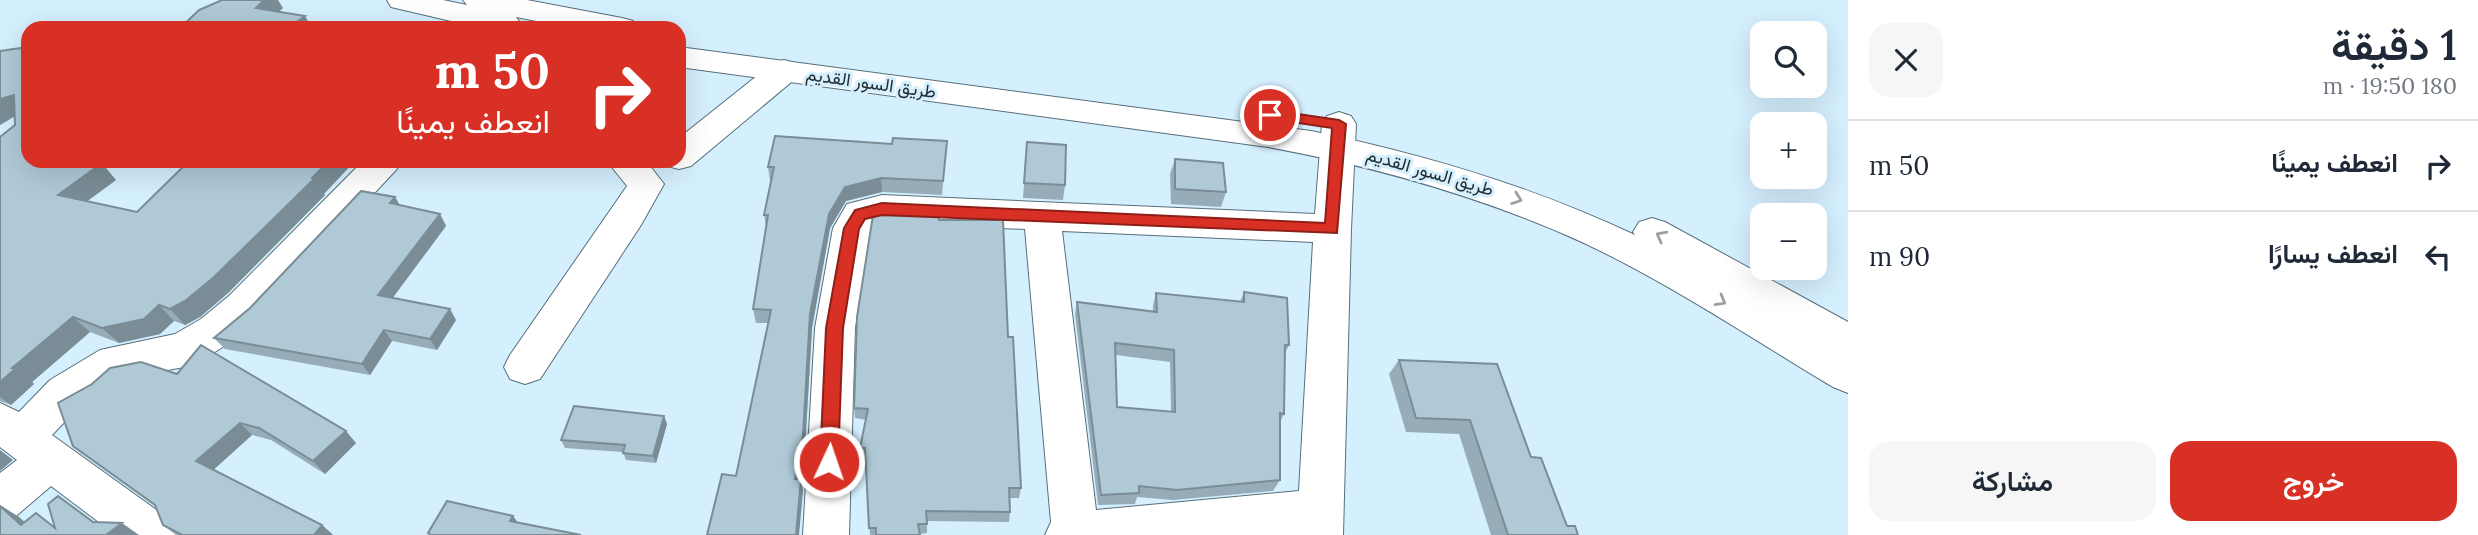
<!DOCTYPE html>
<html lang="ar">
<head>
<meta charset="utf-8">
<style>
  body { margin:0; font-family:Lora,Vazirmatn,serif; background:#f6f6f7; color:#1f2937; direction:rtl; height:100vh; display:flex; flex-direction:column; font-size:26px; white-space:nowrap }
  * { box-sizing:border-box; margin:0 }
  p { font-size:23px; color:#747a83 }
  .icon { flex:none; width:38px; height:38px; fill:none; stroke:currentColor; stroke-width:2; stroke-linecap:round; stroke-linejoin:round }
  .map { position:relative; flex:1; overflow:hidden; direction:ltr }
  .sheet { display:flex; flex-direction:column; background:#fff; width:630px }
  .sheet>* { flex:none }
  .top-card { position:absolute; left:21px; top:21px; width:665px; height:147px; border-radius:21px; box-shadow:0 7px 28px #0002; direction:rtl; background:#d93025; color:#fff; overflow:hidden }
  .fabs { position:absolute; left:1750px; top:21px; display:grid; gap:14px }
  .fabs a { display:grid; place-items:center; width:77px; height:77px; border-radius:14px; background:#fff; box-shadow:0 7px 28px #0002; font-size:35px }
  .pin { position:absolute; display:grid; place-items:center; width:60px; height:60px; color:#fff; margin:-30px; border:4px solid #fff; border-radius:50%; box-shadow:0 2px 7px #0007 }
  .me { position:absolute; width:77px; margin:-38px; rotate:3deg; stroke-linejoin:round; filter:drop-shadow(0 0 5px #0008) }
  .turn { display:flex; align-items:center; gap:24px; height:147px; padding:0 21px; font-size:32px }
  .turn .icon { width:91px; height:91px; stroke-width:2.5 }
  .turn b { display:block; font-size:49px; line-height:60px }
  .round { display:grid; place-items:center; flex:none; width:74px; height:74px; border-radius:21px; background:#f6f6f7 }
  .overview { display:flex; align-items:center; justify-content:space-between; height:119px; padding:0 21px }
  h1 { font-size:42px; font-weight:600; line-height:52px }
  .action { display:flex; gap:14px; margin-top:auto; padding:14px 21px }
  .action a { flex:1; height:80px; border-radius:21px; background:#d93025; color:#fff; font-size:28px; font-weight:600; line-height:80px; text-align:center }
  .action a+a { background:#f6f6f7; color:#1f2937 }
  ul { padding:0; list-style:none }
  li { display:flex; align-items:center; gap:21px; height:91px; padding:0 21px; border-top:2px solid #e0e1e3 }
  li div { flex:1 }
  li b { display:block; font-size:26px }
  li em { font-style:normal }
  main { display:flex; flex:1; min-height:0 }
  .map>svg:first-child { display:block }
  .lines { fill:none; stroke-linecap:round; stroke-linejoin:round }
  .minor-casing { stroke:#576f7b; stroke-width:2 }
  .major-casing { stroke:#576f7b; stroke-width:2 }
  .minor { fill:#fff; fill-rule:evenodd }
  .major { fill:#fff; fill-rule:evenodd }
  .wall { fill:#96adb9; fill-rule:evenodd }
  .shaded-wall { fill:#7a8d96 }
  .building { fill:#afc9d7; stroke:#7a8d96; stroke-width:2; fill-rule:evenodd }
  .oneway { stroke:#9ca0a3 }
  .route { fill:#d93025; stroke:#8d1f18; stroke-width:2 }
  .labels { text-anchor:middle; stroke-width:6; stroke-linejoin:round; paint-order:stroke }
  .street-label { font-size:18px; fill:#232d33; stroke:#d4effe }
</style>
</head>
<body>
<main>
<section class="sheet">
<div class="overview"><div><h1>1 دقيقة</h1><p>180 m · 19:50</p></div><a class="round"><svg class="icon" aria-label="close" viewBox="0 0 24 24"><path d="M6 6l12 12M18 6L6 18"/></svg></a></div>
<ul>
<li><svg class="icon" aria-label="right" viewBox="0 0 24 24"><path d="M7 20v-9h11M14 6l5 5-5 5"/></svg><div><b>انعطف يمينًا</b></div><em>50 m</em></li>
<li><svg class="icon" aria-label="left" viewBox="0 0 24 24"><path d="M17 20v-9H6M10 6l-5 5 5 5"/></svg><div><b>انعطف يسارًا</b></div><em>90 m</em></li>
</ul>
<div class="action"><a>خروج</a><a>مشاركة</a></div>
</section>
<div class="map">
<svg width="1848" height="535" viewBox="0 0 1848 535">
  <rect width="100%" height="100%" fill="#d4effe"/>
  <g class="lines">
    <g class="minor-casing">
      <g id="minor">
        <polygon points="784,60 795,63 800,71 795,79 691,166 679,169 667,166 664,161 679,161 679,138 773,63"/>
        <path d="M 1339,112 L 1351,116 L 1356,124 L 1351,229 L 1343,535 L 1045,535 L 1051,522 L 1025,229 L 882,223 L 872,225 L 871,228 L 855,328 L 849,535 L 803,535 L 815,328 L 833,228 L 847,204 L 882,195 L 1315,214 L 1322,124 L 1327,116 ZM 1062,231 L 1313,242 L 1299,491 L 1096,510 Z"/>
        <polygon points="363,161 402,161 396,170 258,317 229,343 199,362 184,367 124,378 80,406 52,435 169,519 176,535 116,535 51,486 16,516 0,522 0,473 17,460 0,447 0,403 19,412 50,380 100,350 175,334 201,319 230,295"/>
        <polygon points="607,161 646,161 664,184 641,225 540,379 525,384 510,379 504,367 510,355 627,186"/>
      </g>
    </g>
    <g class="major-casing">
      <g id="major">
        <polygon points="387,0 443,0 467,5 463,0 527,0 622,18 633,21 638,28 572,28 511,16 516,17 521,24 518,28 481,28 391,7"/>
        <path d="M 679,47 L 1311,131 C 1423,154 1531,186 1635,235 L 1633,232 L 1639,222 L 1652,218 L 1665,222 L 1848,322 L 1848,393 L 1833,387 C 1751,338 1671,284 1584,243 C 1483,197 1377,167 1268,147 L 679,67 Z"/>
      </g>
    </g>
    <use href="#minor" class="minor"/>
    <use href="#major" class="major"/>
  </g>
  <g class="wall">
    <polygon points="0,51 28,161 116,180 87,201 137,212 324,194 325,195 228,293 200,317 185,325 174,321 160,334 119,343 90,332 32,382 34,384 11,405 0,401 0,137 15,125 15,116 0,125"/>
    <polygon points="947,141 942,195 882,192 846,201 830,228 812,328 805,448 800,479 803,491 736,476 769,323 756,323 753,309 766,226 764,215 771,181 770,181 768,167 892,144"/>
    <polygon points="1027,142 1065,185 1063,200 1023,198"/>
    <polygon points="1175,159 1226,192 1221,207 1171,204 1170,174"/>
    <polygon points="395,197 400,206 440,214 446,226 392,298 456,320 437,350 392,341 370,375 225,349 214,338"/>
    <polygon points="939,220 1008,337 1021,488 1019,498 1010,498 1010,512 1009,522 927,521 927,533 920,534 920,535 870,535 865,459 861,458 860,448 866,420 855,418 854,408"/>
    <path d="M 1244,292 L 1289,345 L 1285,353 L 1284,414 L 1280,422 L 1280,480 L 1273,491 L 1173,500 L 1137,497 L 1135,504 L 1098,505 L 1075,314 L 1077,302 L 1153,311 L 1153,305 L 1156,293 L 1240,302 ZM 1116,355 L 1170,362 L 1171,412 L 1117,407 Z"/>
    <polygon points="1399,360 1531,457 1567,526 1578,535 1491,535 1459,434 1406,432 1389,374"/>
    <polygon points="92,384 356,443 325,474 271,440 252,435 213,470 322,525 333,535 176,535 163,525 156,506 73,446"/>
    <polygon points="664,416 667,424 656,463 626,460 623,452 565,448 561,440"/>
  </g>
  <g class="shaded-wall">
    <polygon points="264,0 278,0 283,8 266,24 256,8"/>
    <polygon points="305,16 312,28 288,28"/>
    <polygon points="14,95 15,116 0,125 0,99"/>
    <polygon points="329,161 355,161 324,194 325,195 228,293 200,317 185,325 170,309 312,178"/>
    <polygon points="102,163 116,180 74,211 58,195"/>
    <polygon points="881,178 882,192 846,201 830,228 812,328 805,448 798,491 795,479 810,314 829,214 845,187"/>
    <polygon points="395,197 402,209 390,203"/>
    <polygon points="440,214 446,226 386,307 378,295"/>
    <polygon points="159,305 174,321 160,334 119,343 102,328"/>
    <polygon points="450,309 456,320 437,350 430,339"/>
    <polygon points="73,317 90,332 32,382 34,384 11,405 0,397 0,382 12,368"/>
    <polygon points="384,330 392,341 370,375 362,364"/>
    <polygon points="664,416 667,424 656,463 653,456"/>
    <polygon points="240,423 252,435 210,473 196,461"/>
    <polygon points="346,431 356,443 325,474 313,461"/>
    <polygon points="0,450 13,460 0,471"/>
    <polygon points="801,479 803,491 799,535 796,535"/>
    <polygon points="58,496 109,533 122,523 139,535 106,535 93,522"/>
    <polygon points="0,505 19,517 39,535 21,525 0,506"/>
    <polygon points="513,516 521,527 510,521"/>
    <polygon points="322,525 333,535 314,535"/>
  </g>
  <g class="building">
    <polygon points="222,0 264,0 256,8 305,16 288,28 180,28 199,10"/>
    <polygon points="28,47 28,161 97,161 102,163 58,195 137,212 189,161 329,161 312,178 314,179 214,277 185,301 170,309 159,305 144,319 102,328 73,317 12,368 15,369 0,382 0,137 15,125 14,95 0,99 0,51"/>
    <polygon points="775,136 892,144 893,138 947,141 943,181 881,178 845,187 829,214 810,314 803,435 795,479 801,479 796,535 707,535 722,474 736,476 771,310 753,309 768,215 764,215 774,167 768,167"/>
    <polygon points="1027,142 1066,145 1065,185 1024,183"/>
    <polygon points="1175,159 1223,163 1226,192 1175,189"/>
    <polygon points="361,191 395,197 390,203 440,214 378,295 450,309 430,339 384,330 362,364 214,338 250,308"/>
    <polygon points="873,215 939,216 939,220 1003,220 1008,337 1013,337 1021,488 1009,488 1010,512 926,511 927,524 918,524 920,535 876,535 876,528 869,528 865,448 860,448 868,409 854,408 857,317"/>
    <path d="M 1244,292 L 1287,298 L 1289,345 L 1285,345 L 1284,414 L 1280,413 L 1280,480 L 1177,490 L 1139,486 L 1139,493 L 1101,495 L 1077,302 L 1157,312 L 1156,293 L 1244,302 ZM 1115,343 L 1174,350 L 1175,412 L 1117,407 Z"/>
    <polygon points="201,345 346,431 313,461 259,428 240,423 196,461 322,525 314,535 182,535 163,525 155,505 73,446 58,403 92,384 110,368 141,362 177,374"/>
    <polygon points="1399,360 1497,364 1531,457 1541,458 1567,526 1575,526 1578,535 1508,535 1470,420 1416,418"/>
    <polygon points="574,406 664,416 653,456 623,453 625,445 561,440"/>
    <polygon points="58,496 93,522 122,523 106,535 0,535 0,506 21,525 36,513 55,528 48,504"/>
    <polygon points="447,501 513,516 510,521 581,535 431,535 428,533"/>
  </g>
  <defs><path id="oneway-chevron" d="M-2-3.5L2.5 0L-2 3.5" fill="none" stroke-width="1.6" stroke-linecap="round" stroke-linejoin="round" transform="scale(1.75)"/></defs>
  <g class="oneway">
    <use href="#oneway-chevron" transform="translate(1517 199) rotate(20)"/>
    <use href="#oneway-chevron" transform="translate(1661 236) rotate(-152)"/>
    <use href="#oneway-chevron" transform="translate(1721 301) rotate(30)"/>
  </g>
  <polygon class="route" points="1270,110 1339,120 1346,124 1337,233 882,215 865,219 859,229 843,328 838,462 835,467 829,470 822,467 820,462 826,328 844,228 855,210 882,203 1325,223 1332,128 1265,118 1265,112"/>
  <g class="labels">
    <g class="street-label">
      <text transform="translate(871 83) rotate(8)" y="6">طريق السور القديم</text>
      <text transform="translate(1430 172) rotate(16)" y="6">طريق السور القديم</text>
    </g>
  </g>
</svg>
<div class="fabs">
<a><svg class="icon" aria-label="search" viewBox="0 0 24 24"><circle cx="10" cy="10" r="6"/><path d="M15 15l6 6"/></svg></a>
<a>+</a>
<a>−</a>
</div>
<div class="pin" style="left:1270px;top:115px;background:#d93025"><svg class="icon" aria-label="arrive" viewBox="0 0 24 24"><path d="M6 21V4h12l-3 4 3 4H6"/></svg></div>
<svg class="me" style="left:829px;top:462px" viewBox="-20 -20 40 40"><circle r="17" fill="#d93025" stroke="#fff" stroke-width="3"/><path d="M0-11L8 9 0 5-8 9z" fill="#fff"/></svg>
<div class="top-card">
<div class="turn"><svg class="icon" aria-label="right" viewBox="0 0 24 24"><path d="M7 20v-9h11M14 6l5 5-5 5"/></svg><div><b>50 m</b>انعطف يمينًا</div></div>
</div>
</div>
</main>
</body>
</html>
